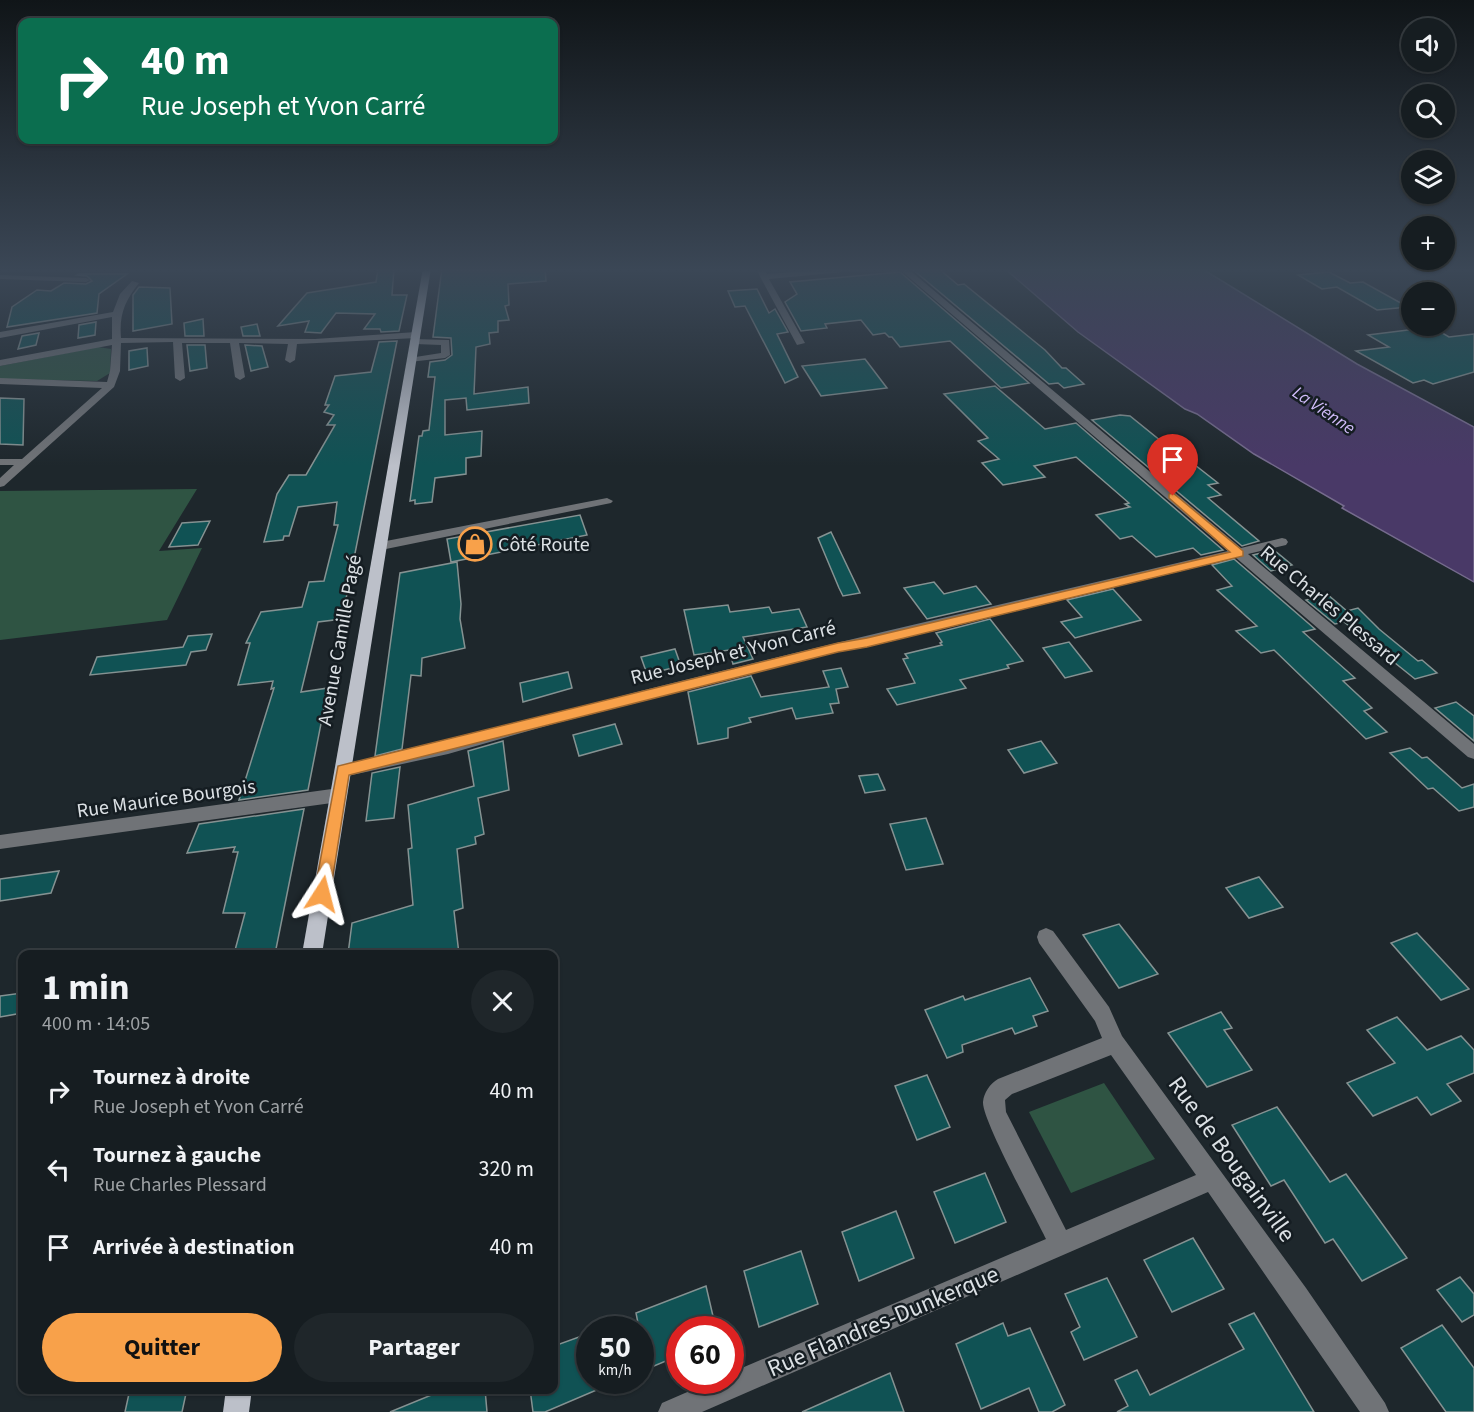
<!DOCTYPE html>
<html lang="fr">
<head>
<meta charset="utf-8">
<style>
  body { margin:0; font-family:"Source Sans 3",sans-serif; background:#1f262a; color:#f1f3f6; height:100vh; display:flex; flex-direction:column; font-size:22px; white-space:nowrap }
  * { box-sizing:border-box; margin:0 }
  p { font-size:20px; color:#9ea2a5 }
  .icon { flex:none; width:33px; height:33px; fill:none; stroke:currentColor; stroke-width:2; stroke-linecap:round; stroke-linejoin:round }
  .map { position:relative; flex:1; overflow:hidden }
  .drawer { position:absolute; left:18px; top:950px; width:540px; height:444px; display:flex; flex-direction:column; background:#161d21; border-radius:12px; box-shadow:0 2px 4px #0004,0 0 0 2px #353b3f }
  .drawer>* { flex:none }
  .top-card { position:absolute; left:18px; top:18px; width:540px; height:126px; border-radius:12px; box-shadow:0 2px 4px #0004,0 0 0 2px #353b3f; background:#0b6e4f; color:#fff; overflow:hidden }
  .controls { position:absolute; left:1401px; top:18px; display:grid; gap:12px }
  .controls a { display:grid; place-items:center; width:54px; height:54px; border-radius:50%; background:#161d21; box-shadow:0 2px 4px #0004,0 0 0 2px #353b3f; font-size:30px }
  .speed { position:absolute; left:576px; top:1316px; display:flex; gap:12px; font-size:30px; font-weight:700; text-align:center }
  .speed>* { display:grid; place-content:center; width:78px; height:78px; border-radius:50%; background:#161d21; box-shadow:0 2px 4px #0004,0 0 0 2px #353b3f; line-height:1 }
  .speed small { font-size:15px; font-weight:400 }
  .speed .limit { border:9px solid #d22; background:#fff; color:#111 }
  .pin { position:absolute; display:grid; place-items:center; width:51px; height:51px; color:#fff; margin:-62px -26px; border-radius:50% 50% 50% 0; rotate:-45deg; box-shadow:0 0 6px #0007 }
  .pin .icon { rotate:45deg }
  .me { position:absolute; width:66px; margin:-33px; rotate:9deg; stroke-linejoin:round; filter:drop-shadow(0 0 4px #0008) }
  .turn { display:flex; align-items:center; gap:21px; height:126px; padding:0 24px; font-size:27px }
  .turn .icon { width:78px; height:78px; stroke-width:2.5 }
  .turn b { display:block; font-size:42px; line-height:51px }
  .round { display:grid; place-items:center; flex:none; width:63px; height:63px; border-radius:32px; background:#1f262a }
  .overview { display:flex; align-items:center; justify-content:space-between; height:102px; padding:0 24px }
  h1 { font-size:36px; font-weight:700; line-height:45px }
  .action { display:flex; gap:12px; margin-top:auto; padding:12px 24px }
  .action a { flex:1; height:69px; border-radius:36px; background:#f8a14a; color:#111; font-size:24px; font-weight:700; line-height:69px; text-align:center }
  .action a+a { background:#1f262a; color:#f1f3f6 }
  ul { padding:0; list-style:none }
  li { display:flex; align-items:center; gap:18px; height:78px; padding:0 24px }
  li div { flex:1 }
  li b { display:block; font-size:22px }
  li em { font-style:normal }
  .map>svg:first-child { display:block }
  .green { fill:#2f5443 }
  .water { fill:#493967; stroke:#756b8d; stroke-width:1.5 }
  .building { fill:#105254; stroke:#859292; stroke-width:1.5 }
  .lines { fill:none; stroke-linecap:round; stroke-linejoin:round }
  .minor { fill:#707377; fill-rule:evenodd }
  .major { fill:#bcc0c9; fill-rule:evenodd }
  .route { fill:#f8a14a; stroke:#a16930; stroke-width:1.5 }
  .labels { text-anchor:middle; stroke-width:5; stroke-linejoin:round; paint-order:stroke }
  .far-water-label { font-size:18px; font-style:italic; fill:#d0bcf9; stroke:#151d22 }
  .poi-label { font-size:20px; fill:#dce1e5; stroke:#151d22; text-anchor:start }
  .street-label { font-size:20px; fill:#dce1e5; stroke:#151d22 }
  .near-street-label { font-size:24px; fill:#dce1e5; stroke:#151d22 }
</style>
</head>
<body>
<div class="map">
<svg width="1474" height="1412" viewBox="0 0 1474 1412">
  <rect width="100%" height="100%" fill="#1e272c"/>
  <g class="green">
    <polygon points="98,347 111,349 110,373 97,381 0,379 0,366"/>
    <polygon points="197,489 159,551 202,548 167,620 0,640 0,491"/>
    <polygon points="1104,1083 1155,1159 1071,1193 1029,1112"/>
  </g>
  <polygon class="water" points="1004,268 1201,268 1357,364 1474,427 1474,582 1342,508 1344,506 1254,454 1197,414 1185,409 1078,332"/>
  <g class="building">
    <polygon points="442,268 464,271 545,268 546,281 508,284 509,305 505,306 509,320 498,321 498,332 489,333 490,344 476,347 474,394 528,387 529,403 467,410 466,398 445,400 445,435 482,431 481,456 466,458 466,474 435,478 432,502 415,504 415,500 410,501 419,436 422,436 423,431 429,430 435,377 428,377 430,362 445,360 452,355 451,338 433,337"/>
    <polygon points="911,268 938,268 958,285 964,284 1045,350 1062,368 1066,368 1084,384 1064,388 1058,383 1049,384"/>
    <polygon points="378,269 394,269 392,295 407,295 399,331 381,332 380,329 364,329 375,314 336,313 321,333 305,332 309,321 278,326 307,293 376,282"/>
    <polygon points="900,272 1029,383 1001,388 950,341 900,347 892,337 889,337 885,333 873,335 861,320 825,324 827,328 801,331 785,302 797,294 790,282"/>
    <polygon points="1329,272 1350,283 1363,282 1408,307 1377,310 1337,287 1322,289 1298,275"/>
    <polygon points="79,274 127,274 99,294 97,313 7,327 12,307 37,290 51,291 64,283 86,284 92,281 87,276 77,275"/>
    <polygon points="139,287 170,288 172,324 133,331 133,295"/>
    <polygon points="757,289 769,313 775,309 788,332 777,334 798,377 785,383 745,306 735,307 728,291"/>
    <polygon points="203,319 204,336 185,336 184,323"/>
    <polygon points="96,322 95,335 78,338 79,325"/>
    <polygon points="257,324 260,336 243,336 241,327"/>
    <polygon points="1432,327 1449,337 1474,334 1474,372 1433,384 1424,380 1413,383 1356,351 1389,347 1368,335"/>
    <polygon points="39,333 36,345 18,349 22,336"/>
    <polygon points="397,341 342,619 318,622 301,692 328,688 308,790 239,800 274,688 271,689 273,681 238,685 250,643 246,643 261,612 302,607 309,582 324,581 338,525 334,525 337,502 298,507 289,536 284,536 283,540 264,542 277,494 289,475 306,475 335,425 327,425 334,415 324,412 329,405 325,405 335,376 371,372 379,342"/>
    <polygon points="187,345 205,345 207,368 190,371"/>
    <polygon points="245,345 262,346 268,367 251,371"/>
    <polygon points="147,348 148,366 129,370 129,351"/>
    <polygon points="865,359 887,388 821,396 802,366"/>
    <polygon points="995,386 1045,429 1076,423 1223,550 1201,555 1193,548 1156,557 1132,536 1120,539 1096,515 1130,507 1125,504 1129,503 1076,457 1034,466 1045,477 1003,485 982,463 999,459 978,441 988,438 944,394"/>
    <polygon points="0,398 24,399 23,445 0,444"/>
    <polygon points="1120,415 1130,416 1182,458 1186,458 1218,483 1208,485 1221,495 1208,498 1259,541 1242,546 1092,420"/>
    <polygon points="580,515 587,535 451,562 447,539"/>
    <polygon points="210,521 198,545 169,547 182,523"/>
    <polygon points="831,532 860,593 843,596 839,588 818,538"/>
    <polygon points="1274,550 1292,565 1271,571 1253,555"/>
    <polygon points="1234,559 1315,629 1303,632 1355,678 1343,681 1372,708 1364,711 1387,732 1366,739 1274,650 1261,653 1236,631 1257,626 1217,590 1232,586 1212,565"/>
    <polygon points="457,562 461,604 460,619 465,648 422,658 421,676 411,675 402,749 375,756 400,573"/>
    <polygon points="934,582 944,594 976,586 991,604 927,619 904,588"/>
    <polygon points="1113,589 1141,620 1075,638 1061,622 1082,617 1067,600"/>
    <polygon points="1327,594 1347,611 1358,608 1379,629 1418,661 1422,660 1437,673 1415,679 1344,622 1335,624 1306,600"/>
    <polygon points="728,605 730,612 769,607 772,613 799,609 807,627 743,637 753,659 733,664 729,650 694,655 684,610"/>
    <polygon points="990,619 1023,661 1007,665 1009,668 960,680 966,688 897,705 887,689 915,683 903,659 908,658 905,654 942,645 940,643 942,642 936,633"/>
    <polygon points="212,634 206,650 191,652 186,665 90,675 97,657 183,647 188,636"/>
    <polygon points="1069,642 1092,671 1065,678 1043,648"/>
    <polygon points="675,649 681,666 647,674 641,657"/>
    <polygon points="841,668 848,687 836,689 839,703 830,704 833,713 796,719 792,708 749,718 751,722 728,728 728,738 698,744 688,692 751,676 761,697 829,687 823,671"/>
    <polygon points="568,672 572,688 523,702 520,683"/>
    <polygon points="1456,702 1474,716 1474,741 1435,708"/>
    <polygon points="615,724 622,744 579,756 573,735"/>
    <polygon points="503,741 509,790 478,798 484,834 475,837 476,844 457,849 463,908 454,911 459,954 348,954 352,923 413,905 408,849 412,848 408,805 474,786 468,751"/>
    <polygon points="1041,741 1057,763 1024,773 1008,750"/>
    <polygon points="1410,748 1422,758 1427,757 1462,788 1474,784 1474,807 1459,811 1433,788 1428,789 1390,753"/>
    <polygon points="400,767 394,818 366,821 372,773"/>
    <polygon points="878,774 885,790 865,793 859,776"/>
    <polygon points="304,809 275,954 234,954 245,913 223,913 238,852 233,852 235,847 187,853 199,824"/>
    <polygon points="926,818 943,864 906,870 890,824"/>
    <polygon points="59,871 51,893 0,901 0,879"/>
    <polygon points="1259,877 1283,907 1249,918 1226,888"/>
    <polygon points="1119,924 1158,974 1119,988 1083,935"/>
    <polygon points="1417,933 1469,989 1441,1000 1391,943"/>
    <polygon points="1030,978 1048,1011 1033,1016 1037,1026 1015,1034 1012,1028 962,1045 963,1052 947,1058 925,1010 963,996 965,1000"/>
    <polygon points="22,993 22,1013 0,1017 0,996"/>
    <polygon points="1221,1012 1232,1028 1224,1030 1252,1070 1207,1087 1168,1033"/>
    <polygon points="1397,1017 1427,1050 1461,1036 1474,1050 1474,1073 1447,1084 1461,1101 1431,1115 1417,1097 1373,1116 1347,1083 1395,1063 1367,1030"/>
    <polygon points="927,1075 950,1127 917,1140 895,1086"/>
    <polygon points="1277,1107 1330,1182 1346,1174 1407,1258 1362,1281 1333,1239 1325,1243 1284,1180 1271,1186 1232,1125"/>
    <polygon points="985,1173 1006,1222 955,1243 934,1192"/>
    <polygon points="896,1211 914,1258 859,1281 842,1232"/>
    <polygon points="1193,1238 1224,1289 1172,1312 1144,1260"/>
    <polygon points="801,1251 818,1304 759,1327 744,1271"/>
    <polygon points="1460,1277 1474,1294 1474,1315 1462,1322 1437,1290"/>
    <polygon points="1107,1278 1137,1337 1084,1360 1071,1332 1080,1327 1065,1294"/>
    <polygon points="706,1286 716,1329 680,1329 680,1355 647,1369 636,1313"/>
    <polygon points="1254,1313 1314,1412 1117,1412 1128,1406 1115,1380 1137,1370 1150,1395 1244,1349 1229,1324"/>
    <polygon points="1003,1323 1008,1336 1030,1328 1065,1405 1052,1412 1039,1412 1029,1388 981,1409 956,1344"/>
    <polygon points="1442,1325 1474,1368 1474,1412 1446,1412 1401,1348"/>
    <polygon points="590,1333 590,1380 620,1380 545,1412 533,1412 530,1389 554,1389 554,1346"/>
    <polygon points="890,1373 904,1412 802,1412 856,1388"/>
    <polygon points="130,1389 187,1389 182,1412 125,1412"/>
    <polygon points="446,1389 485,1389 487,1412 390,1412"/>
  </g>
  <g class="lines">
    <g class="minor">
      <polygon points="847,268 885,268 769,279 805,343 797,345 757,271 764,269 767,274"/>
      <path d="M 898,268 L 907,268 L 1241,548 L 1282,538 L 1286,539 L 1288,542 L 1286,545 L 1248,554 L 1474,744 L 1474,759 L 1468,757 L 1235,557 L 867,647 L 838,652 L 553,724 L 448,754 L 343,777 L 337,776 L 335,771 L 337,766 L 343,765 C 458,741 571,708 685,680 C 865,635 1047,594 1228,551 Z"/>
      <polygon points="0,275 86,278 90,280 86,282 0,279"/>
      <path d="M 132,281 L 139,283 C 125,301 119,314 121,338 L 315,339 L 416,332 L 420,335 L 416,338 L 297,344 L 295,360 L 290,363 L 285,360 L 288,344 L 239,343 L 245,377 L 240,380 L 235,377 L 230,343 L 182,343 L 185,378 L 180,381 L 175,378 L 173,342 L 121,343 L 120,371 L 114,387 L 4,486 L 0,487 L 0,478 L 14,465 L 0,465 L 0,459 L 22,459 L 102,388 L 0,384 L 0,378 L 107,382 L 110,371 L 112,345 L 0,366 L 0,360 L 112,339 L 112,317 L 0,338 L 0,332 L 113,312 L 120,294 Z"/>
      <polygon points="412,339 449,340 450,355 445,358 409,362 409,358 441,353 441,345 415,344 410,341"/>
      <polygon points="607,498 613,501 611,503 381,550 375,546 381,542"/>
      <polygon points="339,788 345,790 347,795 345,800 339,802 0,849 0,835"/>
      <path d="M 1046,928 L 1053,931 L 1109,1007 L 1122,1036 L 1306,1288 L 1385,1403 L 1389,1412 L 1360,1412 L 1208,1192 L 702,1412 L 658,1412 L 662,1403 L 715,1380 L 730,1380 L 730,1373 L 1046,1239 C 1035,1216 982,1120 983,1102 C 984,1092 990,1084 998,1079 L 1102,1038 L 1095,1021 L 1039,943 L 1037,937 L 1039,931 ZM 1111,1055 L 1196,1175 L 1066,1230 L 1006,1112 L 1005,1100 L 1012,1094 Z"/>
    </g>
    <g class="major">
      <polygon points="423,268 431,268 322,954 302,954"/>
      <polygon points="226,1389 252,1389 249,1412 223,1412"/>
    </g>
  </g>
  <linearGradient id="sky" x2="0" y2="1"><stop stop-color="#101518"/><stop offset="0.58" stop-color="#3b4756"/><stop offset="1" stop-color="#3b4756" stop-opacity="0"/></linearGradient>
  <rect width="1474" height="466" fill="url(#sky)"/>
  <polygon class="route" points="1173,493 1243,551 1243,556 867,647 838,652 349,775 330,894 328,899 322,901 316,899 314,894 338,766 838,643 867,638 1230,552 1169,498 1169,494"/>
  <defs>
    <g id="shop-ring" transform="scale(1.725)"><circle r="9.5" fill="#151d22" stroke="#f8a14a" stroke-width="1.5"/><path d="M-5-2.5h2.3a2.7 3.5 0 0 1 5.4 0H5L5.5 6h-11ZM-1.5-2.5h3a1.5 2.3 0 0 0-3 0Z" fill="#f8a14a"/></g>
  </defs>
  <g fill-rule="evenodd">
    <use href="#shop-ring" x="475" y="544"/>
  </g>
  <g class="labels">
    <g class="far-water-label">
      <text transform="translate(1324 410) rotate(34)" y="6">La Vienne</text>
    </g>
    <g class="poi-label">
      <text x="498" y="551">Côté Route</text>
    </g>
    <g class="street-label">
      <text transform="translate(1330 605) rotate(40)" y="7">Rue Charles Plessard</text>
      <text transform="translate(339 640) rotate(-80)" y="7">Avenue Camille Pagé</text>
      <text transform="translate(733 652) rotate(-14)" y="7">Rue Joseph et Yvon Carré</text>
      <text transform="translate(166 798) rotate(-8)" y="7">Rue Maurice Bourgois</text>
    </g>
    <g class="near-street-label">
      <text transform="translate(1232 1159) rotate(54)" y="8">Rue de Bougainville</text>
      <text transform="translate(883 1321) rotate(-23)" y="8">Rue Flandres-Dunkerque</text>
    </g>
  </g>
</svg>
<div class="controls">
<a><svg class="icon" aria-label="sound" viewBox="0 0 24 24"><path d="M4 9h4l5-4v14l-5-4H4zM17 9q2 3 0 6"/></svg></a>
<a><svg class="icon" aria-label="search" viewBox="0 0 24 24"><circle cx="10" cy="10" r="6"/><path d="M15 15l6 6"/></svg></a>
<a><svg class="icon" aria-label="layers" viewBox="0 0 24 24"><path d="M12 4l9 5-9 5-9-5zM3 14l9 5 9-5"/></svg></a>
<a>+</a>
<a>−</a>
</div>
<div class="speed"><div>50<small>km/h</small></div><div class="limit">60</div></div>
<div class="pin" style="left:1173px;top:496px;background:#d93025"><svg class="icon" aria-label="arrive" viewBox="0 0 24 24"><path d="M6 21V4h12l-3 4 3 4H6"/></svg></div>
<svg class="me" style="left:322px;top:894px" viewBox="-20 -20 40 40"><path d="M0-17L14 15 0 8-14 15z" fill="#f8a14a" stroke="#fff" stroke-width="4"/></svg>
<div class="top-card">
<div class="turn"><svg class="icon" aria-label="right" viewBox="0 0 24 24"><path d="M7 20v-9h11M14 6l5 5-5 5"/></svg><div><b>40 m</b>Rue Joseph et Yvon Carré</div></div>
</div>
<section class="drawer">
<div class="overview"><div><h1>1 min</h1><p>400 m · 14:05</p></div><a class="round"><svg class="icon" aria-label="close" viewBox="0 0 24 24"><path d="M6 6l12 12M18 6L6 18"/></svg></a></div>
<ul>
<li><svg class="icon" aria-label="right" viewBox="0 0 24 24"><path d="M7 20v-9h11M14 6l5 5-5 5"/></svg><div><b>Tournez à droite</b><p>Rue Joseph et Yvon Carré</p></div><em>40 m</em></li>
<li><svg class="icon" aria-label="left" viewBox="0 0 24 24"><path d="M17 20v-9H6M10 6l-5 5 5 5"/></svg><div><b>Tournez à gauche</b><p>Rue Charles Plessard</p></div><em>320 m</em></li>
<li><svg class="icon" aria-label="arrive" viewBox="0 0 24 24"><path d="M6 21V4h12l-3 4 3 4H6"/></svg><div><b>Arrivée à destination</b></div><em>40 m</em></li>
</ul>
<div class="action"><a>Quitter</a><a>Partager</a></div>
</section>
</div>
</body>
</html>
